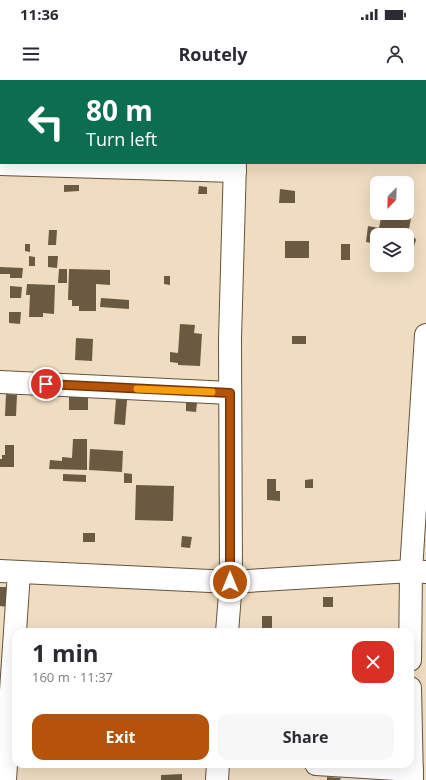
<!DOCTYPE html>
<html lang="en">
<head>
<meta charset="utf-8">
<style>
  body { margin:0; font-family:"Open Sans",sans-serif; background:#f7f7f7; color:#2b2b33; height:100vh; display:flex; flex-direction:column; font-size:15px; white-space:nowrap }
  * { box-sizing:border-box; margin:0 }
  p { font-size:13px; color:#7c7c81 }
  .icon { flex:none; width:22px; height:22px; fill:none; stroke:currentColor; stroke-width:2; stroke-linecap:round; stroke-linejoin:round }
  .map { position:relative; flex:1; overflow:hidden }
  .drawer { position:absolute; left:12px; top:548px; width:402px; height:140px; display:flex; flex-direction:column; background:#fff; border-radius:12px; box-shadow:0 4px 16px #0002 }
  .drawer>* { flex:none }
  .guide { position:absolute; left:0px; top:0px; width:426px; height:84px; box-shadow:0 4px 16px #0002; background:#0b6e4f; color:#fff; overflow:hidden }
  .needle { width:26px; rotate:203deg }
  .tools { position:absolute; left:370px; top:96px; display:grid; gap:8px }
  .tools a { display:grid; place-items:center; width:44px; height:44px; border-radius:8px; background:#fff; box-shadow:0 4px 16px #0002; font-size:20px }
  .pin { position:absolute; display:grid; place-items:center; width:34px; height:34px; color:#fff; margin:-17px; border:2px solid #fff; border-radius:50%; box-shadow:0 1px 4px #0007 }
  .me { position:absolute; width:44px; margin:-22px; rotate:0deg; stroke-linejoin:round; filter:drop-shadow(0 0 3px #0008) }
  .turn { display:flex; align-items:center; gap:14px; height:84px; padding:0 20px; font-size:18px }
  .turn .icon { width:52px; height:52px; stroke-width:2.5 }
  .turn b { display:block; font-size:28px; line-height:34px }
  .round { display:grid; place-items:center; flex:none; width:42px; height:42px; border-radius:12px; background:#f7f7f7 }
  .summary { display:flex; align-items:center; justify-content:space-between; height:68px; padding:0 20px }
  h1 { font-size:24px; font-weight:700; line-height:30px }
  .primary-button { display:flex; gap:8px; margin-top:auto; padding:8px 20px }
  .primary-button a { flex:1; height:46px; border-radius:12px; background:#b45309; color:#fff; font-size:16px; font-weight:700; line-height:46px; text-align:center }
  .primary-button a+a { background:#f7f7f7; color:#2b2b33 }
  .status { display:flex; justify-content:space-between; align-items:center; height:28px; padding:0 20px; background:#fff; direction:ltr }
  .status svg { height:11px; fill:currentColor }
  header { display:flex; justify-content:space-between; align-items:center; height:52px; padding:0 20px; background:#fff; font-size:18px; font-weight:700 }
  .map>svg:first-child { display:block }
  .building { fill:#6a5a42 }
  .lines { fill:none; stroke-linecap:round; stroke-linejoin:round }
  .minor-casing { stroke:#65543d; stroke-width:24 }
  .minor { stroke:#fff; stroke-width:22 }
  .route-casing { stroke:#753606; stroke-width:10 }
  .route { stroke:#b45309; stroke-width:7 }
  .slow { stroke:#f59e0b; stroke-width:7 }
</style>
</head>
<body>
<div class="status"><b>11:36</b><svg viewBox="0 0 49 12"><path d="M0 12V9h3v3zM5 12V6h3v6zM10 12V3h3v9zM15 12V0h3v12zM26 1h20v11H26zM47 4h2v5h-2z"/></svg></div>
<header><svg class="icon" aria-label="menu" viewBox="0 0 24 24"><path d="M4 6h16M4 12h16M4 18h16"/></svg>Routely<svg class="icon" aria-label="person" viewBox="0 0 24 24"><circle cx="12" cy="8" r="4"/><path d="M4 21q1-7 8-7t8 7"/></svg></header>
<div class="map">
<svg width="426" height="700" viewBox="0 0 426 700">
  <rect width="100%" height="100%" fill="#efdcc1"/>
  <g class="building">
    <polygon points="64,105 79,105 79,111 64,112"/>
    <polygon points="199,106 207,107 207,114 198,114"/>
    <polygon points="280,109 295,111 295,123 279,123"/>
    <polygon points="382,133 411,138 408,155 377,155 377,164 366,162 368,146 379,148"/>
    <polygon points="49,150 57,150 56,165 48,165"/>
    <polygon points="407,156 415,158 416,160 412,172 407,171"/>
    <rect x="285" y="161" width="24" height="17"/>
    <polygon points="25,164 30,164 30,172 25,171"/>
    <rect x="341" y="164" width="9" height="16"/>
    <polygon points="29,176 35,177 35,186 29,186"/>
    <polygon points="48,176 58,176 57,188 48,187"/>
    <polygon points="0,187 23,188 22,198 10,198 10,194 0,194"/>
    <polygon points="59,189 67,189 67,203 58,203"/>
    <polygon points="69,189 110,190 110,205 96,204 96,231 79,231 79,226 72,226 72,220 68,220"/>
    <polygon points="164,196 170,196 170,205 164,204"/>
    <polygon points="27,204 55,205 54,234 43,233 43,237 29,237 30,215 26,215"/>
    <polygon points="10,206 22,207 21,218 10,218"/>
    <polygon points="101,218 129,220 129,229 100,227"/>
    <polygon points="9,232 21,232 20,244 9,243"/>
    <polygon points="180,244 195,245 194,253 202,254 200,286 178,285 178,283 170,282 170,272 178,273"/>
    <rect x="292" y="256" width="14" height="8"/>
    <polygon points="76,258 93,259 92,281 75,280"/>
    <polygon points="6,314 17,315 16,336 5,336"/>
    <rect x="69" y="317" width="19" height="13"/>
    <polygon points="116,319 127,320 125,345 114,344"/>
    <polygon points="186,323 197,323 196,332 186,331"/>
    <polygon points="73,359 87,359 87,390 49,389 50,380 62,381 62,377 72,378"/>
    <polygon points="5,365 14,365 14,387 0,387 0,379 2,379 2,375 5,375"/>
    <polygon points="90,369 123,371 122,392 89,390"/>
    <polygon points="124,393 132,394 132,403 124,403"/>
    <polygon points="63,394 86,395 86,402 63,401"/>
    <polygon points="267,399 276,399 276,411 280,411 280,421 267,420"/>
    <polygon points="313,399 313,408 305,408 305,400"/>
    <polygon points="136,405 174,406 173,441 135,440"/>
    <rect x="83" y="453" width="12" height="9"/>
    <polygon points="182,456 192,457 190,468 181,467"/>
    <polygon points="0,507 8,507 8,527 0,526"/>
    <rect x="323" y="517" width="10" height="10"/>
    <rect x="262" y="536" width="10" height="12"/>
    <polygon points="182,694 182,700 161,700 161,695"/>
    <polygon points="327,697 341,698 340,700 327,700"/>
  </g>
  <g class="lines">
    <g class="minor-casing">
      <g id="minor">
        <polyline points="237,1 237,0"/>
        <polyline points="0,84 235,91"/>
        <polyline points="0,302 230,313"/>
        <polyline points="0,491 231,502 411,491 426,492"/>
        <polyline points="227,552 231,502 230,259 235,83"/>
        <polyline points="410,580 411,491 426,255"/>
        <polyline points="410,608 412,700"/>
        <polyline points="316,684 412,690"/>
        <polyline points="5,700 19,492"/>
        <polyline points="217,700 218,684"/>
      </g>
    </g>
    <use href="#minor" class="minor"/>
  </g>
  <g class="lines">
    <g class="route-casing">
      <polyline id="route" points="46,304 230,313 230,502"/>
    </g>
    <use href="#route" class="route"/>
    <polyline class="slow" points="137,309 212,312"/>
  </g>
</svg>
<div class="tools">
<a><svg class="needle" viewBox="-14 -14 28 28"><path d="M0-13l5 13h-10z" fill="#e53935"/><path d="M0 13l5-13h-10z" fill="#7c7c81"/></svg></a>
<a><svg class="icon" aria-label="layers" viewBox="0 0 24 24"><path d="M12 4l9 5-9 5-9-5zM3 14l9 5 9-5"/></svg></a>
</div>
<div class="pin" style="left:46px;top:304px;background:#d93025"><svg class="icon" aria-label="arrive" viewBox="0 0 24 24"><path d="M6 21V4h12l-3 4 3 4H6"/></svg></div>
<svg class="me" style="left:230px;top:502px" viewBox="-20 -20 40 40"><circle r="17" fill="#b45309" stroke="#fff" stroke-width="3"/><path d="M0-11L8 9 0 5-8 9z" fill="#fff"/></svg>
<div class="guide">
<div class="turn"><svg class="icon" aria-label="left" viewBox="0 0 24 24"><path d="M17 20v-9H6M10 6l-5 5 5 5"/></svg><div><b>80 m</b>Turn left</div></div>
</div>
<section class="drawer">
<div class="summary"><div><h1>1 min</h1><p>160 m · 11:37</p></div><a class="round" style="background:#d93025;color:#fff"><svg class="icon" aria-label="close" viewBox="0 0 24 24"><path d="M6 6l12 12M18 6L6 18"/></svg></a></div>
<div class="primary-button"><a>Exit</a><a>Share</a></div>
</section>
</div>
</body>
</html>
